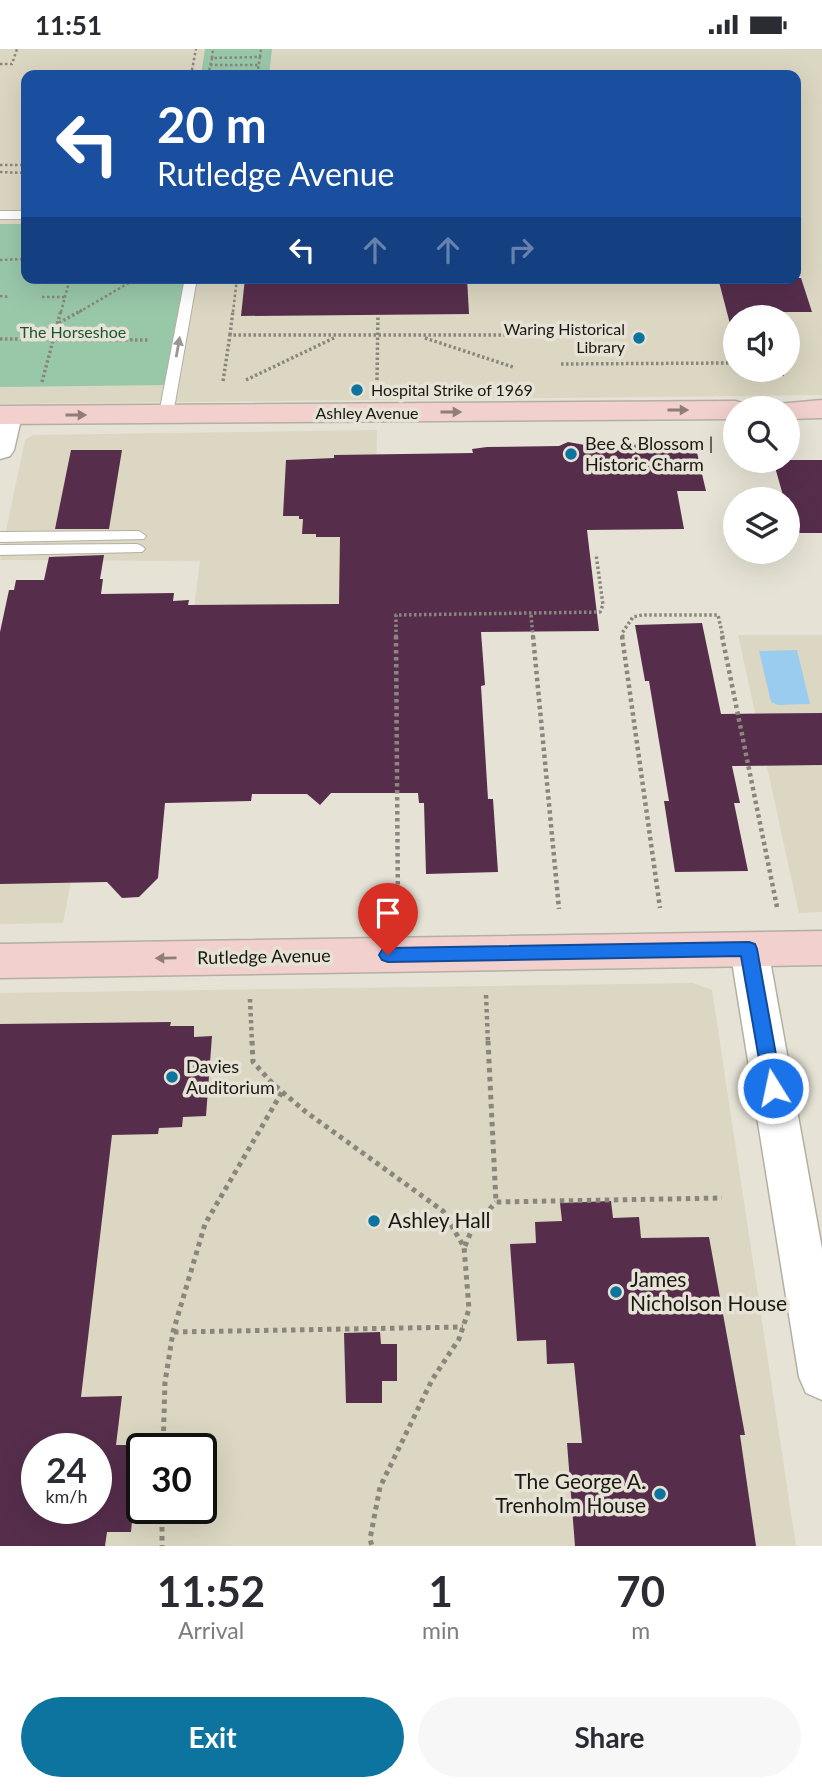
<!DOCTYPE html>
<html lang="en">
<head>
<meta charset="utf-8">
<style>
  body { margin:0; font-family:Lato,sans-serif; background:#f7f7f7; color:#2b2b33; height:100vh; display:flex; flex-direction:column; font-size:26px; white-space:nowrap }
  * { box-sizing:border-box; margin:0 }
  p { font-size:23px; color:#7c7c81 }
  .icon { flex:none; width:38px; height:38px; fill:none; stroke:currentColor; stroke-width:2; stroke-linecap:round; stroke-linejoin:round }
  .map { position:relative; height:1497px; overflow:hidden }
  .side { display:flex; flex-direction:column; background:#fff; flex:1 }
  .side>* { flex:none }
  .hud { position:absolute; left:21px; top:21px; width:780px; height:214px; border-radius:14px; box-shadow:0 7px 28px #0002; background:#1a4fa0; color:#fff; overflow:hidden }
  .fabs { position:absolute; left:723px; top:256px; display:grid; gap:14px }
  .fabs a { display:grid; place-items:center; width:77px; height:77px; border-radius:50%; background:#fff; box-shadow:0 7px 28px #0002; font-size:35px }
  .speed { position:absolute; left:21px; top:1384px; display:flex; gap:14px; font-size:35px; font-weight:700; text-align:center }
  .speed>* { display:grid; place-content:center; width:91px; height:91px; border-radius:50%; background:#fff; box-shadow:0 7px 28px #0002; line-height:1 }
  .speed small { font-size:18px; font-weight:400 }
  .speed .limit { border:4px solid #111; border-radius:10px; background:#fff; color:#111 }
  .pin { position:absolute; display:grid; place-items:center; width:60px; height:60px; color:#fff; margin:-72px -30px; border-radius:50% 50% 50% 0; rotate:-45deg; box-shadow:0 0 7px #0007 }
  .pin .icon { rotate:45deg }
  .me { position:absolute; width:77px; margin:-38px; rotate:350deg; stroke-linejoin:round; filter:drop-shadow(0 0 5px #0008) }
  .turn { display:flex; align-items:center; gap:24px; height:147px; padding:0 21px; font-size:32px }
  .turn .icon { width:91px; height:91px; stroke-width:2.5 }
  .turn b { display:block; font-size:49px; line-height:60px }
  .lanes { display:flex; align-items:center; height:66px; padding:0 21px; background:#0003; justify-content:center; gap:35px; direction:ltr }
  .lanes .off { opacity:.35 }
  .eta { display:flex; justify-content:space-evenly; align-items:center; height:119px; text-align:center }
  .eta b { font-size:42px; font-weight:700; line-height:49px }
  .primary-button { display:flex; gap:14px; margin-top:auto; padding:14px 21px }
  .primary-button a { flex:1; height:80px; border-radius:42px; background:#0d739f; color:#fff; font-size:28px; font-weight:700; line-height:80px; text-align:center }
  .primary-button a+a { background:#f7f7f7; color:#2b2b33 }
  .status { display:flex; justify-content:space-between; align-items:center; height:49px; padding:0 35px; background:#fff; direction:ltr }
  .status svg { height:19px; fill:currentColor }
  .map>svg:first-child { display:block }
  .built { fill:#dbd7c2; fill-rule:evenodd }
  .green { fill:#99c8a9 }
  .water { fill:#9accf0 }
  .building { fill:#562e4c; fill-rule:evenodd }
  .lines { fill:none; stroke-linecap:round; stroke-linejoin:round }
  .lane-casing { stroke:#b3b0a3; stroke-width:2 }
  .street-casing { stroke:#b3b0a3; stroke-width:3 }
  .secondary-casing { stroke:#b3b0a3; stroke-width:3 }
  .path-far3 { stroke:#89877d; stroke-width:2.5; stroke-dasharray:2.5 2.5; stroke-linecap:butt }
  .path-far2 { stroke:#89877d; stroke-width:3.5; stroke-dasharray:2.5 2.5; stroke-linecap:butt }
  .path-far1 { stroke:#89877d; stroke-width:4.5; stroke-dasharray:3.5 3.5; stroke-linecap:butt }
  .path { stroke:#89877d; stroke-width:5; stroke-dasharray:4.5 4.5; stroke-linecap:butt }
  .lane { fill:#fff; fill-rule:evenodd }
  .street { fill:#fff; fill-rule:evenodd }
  .secondary { fill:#f1d0cd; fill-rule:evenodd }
  .oneway { fill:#989795 }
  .oneway2 { fill:#907d79 }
  .route { fill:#1a73e8; stroke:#114b97; stroke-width:2 }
  .poi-dot { fill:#0d739f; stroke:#e6e3d6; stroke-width:2.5 }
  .labels { text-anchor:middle; stroke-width:7; stroke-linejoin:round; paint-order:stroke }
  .far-poi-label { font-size:16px; fill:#191813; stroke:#e6e3d6; text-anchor:end }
  .far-park-label { font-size:16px; fill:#1a5636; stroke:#e6e3d6 }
  .far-street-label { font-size:16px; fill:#191813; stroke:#e6e3d6 }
  .poi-label { font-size:18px; fill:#191813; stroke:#e6e3d6; text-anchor:start }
  .street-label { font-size:18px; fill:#191813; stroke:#e6e3d6 }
  .near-poi-label { font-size:21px; fill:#191813; stroke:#e6e3d6; text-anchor:start }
</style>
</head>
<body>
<div class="status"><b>11:51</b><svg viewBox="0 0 49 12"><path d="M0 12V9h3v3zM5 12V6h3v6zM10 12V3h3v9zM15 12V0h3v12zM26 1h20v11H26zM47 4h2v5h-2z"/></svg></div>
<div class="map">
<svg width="822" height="1497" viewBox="0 0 822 1497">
  <rect width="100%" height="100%" fill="#e6e3d6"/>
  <g class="built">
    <path d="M 0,0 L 822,0 L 822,346 L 0,355 ZM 26,26 L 796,26 L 796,229 L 26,229 ZM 735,268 L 788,268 L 788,320 L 735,320 Z"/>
    <polygon points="377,381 372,604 102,672 63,874 0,875 0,607 188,605 200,512 0,511 25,391 33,386"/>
    <polygon points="738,586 822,586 822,863 799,864"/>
    <path d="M 693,934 L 712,941 L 796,1497 L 0,1497 L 0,944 ZM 37,1400 L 96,1400 L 96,1460 L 37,1460 ZM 142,1400 L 201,1400 L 201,1460 L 142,1460 Z"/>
  </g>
  <g class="green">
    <polygon points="205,0 272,0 269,26 201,26"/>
    <polygon points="0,175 26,175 26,229 185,229 169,336 0,338"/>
  </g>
  <polygon class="water" points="797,601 810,655 778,656 771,653 759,602"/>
  <g class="building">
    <polygon points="245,229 467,229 469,265 241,267"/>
    <polygon points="718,229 801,229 812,263 764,263 765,268 735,268 735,294"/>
    <polygon points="742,320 782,320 784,327 744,328"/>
    <polygon points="568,393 585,396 695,395 706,442 677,442 684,480 587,481 599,582 481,583 485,636 481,637 488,750 493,750 498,823 426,825 424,754 419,754 418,744 331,744 320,756 307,745 252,745 251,752 165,754 158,829 139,848 122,849 107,833 0,835 0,583 9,541 14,541 16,531 44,531 49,508 104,506 100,530 103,530 101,545 174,544 173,552 189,551 188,556 339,555 340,488 316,488 316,485 302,485 303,470 299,470 299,467 283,467 286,411 334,409 334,406 473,404 472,400 487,398 559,397"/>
    <polygon points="71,401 122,401 109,480 55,480"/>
    <polygon points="773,411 822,411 822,484 793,484 788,464 788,450 784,450"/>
    <polygon points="702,574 721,665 822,664 822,716 732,717 740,754 734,754 748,822 675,823 664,752 669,752 649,632 645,632 635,576"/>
    <path d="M 171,973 L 170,977 L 194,977 L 194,988 L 212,987 L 206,1067 L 183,1068 L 182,1078 L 159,1079 L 158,1085 L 112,1086 L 81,1348 L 122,1347 L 116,1396 L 139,1396 L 131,1483 L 107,1483 L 105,1497 L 0,1497 L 0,975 ZM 37,1400 L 96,1400 L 96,1460 L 37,1460 Z"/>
    <polygon points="611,1152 613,1169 639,1168 641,1189 709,1188 745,1386 740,1386 756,1497 575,1497 567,1394 582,1394 574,1314 547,1315 546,1291 517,1292 510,1195 536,1194 535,1173 562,1172 560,1154"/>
    <polygon points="380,1283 381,1295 397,1295 397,1332 382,1332 382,1354 346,1354 344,1284"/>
  </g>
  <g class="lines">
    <g class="lane-casing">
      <g id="lane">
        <rect x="0" y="162" width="26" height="8"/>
        <polygon points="185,229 197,229 173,365 166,369 159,365"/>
        <polygon points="139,482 146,487 144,490 0,493 0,483"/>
        <polygon points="137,495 142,497 145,500 142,503 0,506 0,496"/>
      </g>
    </g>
    <g class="street-casing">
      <g id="street">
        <polygon points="8,358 18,360 22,366 14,401 10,407 0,410 0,360"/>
        <polygon points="749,885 762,889 768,900 822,1200 822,1351 806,1344 799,1328 730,900 736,889"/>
      </g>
    </g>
    <g class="secondary-casing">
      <g id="secondary">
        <polygon points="822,351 822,369 788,370 788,359 774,359 777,355"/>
        <polygon points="735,352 746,355 749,359 735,359 735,370 0,375 0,357"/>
        <polygon points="822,882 822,916 0,929 0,895"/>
      </g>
    </g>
    <g class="path-far3">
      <polyline points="260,8 261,0"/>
      <polyline points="212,9 213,0"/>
      <polyline points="0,15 12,15 17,0"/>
      <polyline points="210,16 259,16"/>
      <polyline points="209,23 258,23"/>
      <polyline points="191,26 196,0"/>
      <polyline points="208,26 212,9 260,8 257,26"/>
      <polyline points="0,116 26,116"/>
      <polyline points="0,123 26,124"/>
      <polyline points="22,140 26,127"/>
      <polyline points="0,211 26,210"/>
      <polyline points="0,247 10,248"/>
      <polyline points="42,248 65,248"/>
      <polyline points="61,263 70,229"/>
      <polyline points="79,263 137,229"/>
      <polyline points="233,263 237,229"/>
    </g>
    <g class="path-far2">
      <polyline points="59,274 82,261"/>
      <polyline points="230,286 233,261"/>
      <polyline points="558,286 615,287"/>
      <polyline points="425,289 513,318"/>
      <polyline points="0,290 150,291"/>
      <polyline points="561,315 729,314"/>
      <polyline points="246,331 336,288"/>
      <polyline points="377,331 378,266"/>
      <polyline points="223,332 230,286 511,286"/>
      <polyline points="42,333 61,261"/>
      <polyline points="531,566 533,588"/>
      <polyline points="396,588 396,566 600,563 603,556 596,505"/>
      <polyline points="623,588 622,584 633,568 642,566 718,566 723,588"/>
    </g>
    <g class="path-far1">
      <polyline points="396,587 398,862"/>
      <polyline points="533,587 559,860"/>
      <polyline points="622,587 660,859"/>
      <polyline points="722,587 777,858"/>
      <polyline points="486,946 488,994"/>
      <polyline points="250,950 252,994"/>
    </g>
    <g class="path">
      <polyline points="252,992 253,1013 273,1035 306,1063 443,1162 464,1198 469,1260 459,1290 432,1331 380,1438 370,1490 372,1497"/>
      <polyline points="488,992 496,1153 722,1149"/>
      <polyline points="465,1197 472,1180 496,1153"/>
      <polyline points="174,1283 463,1278"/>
      <polyline points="163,1400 165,1333 173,1283 205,1175 282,1043"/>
      <polyline points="162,1460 162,1497"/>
    </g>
    <use href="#lane" class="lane"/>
    <use href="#street" class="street"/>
    <use href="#secondary" class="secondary"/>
  </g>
  <defs><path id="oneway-solid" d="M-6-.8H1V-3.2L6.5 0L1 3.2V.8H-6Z" transform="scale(1.75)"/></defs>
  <use class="oneway" href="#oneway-solid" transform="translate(178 298) rotate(-80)"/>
  <g class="oneway2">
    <use href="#oneway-solid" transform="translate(678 361)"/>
    <use href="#oneway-solid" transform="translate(451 363)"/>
    <use href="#oneway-solid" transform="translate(76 366)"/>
    <use href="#oneway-solid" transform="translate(166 909) rotate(179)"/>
  </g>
  <polygon class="route" points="749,893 755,895 757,900 782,1039 780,1045 773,1047 767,1045 764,1039 741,907 388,913 382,911 379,906 382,901 388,899"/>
  <g class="poi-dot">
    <circle cx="639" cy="289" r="7"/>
    <circle cx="357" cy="341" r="7"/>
    <circle cx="571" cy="405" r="7"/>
    <circle cx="172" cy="1028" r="7"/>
    <circle cx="374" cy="1172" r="7"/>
    <circle cx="616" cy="1243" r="7"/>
    <circle cx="660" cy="1445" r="7"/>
  </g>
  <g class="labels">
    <g class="far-poi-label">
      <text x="625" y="286">Waring Historical<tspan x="625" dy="18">Library</tspan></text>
      <text x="371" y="347" text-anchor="start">Hospital Strike of 1969</text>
    </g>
    <g class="far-park-label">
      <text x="73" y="289">The Horseshoe</text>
    </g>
    <g class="far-street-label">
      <text x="367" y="370">Ashley Avenue</text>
    </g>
    <g class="poi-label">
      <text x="585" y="401">Bee &amp; Blossom |<tspan x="585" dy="21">Historic Charm</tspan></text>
      <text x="186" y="1024">Davies<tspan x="186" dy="21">Auditorium</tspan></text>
    </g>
    <g class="street-label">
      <text transform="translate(264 908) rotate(-1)" y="6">Rutledge Avenue</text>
    </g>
    <g class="near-poi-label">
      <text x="388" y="1179">Ashley Hall</text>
      <text x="630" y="1238">James<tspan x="630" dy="24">Nicholson House</tspan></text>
      <text x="646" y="1440" text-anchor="end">The George A.<tspan x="646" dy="24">Trenholm House</tspan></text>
    </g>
  </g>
</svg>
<div class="fabs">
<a><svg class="icon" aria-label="sound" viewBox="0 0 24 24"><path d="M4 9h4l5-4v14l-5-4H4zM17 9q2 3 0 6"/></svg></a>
<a><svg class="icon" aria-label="search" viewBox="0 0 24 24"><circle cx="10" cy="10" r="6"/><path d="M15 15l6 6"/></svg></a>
<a><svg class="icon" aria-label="layers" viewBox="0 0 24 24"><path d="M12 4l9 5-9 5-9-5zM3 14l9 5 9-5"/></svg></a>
</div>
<div class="speed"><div>24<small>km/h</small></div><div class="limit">30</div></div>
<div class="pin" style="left:388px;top:906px;background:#d93025"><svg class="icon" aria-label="arrive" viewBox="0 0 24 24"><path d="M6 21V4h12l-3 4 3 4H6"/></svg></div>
<svg class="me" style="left:773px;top:1039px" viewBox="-20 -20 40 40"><circle r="17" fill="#1a73e8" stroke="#fff" stroke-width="3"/><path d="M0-11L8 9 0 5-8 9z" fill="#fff"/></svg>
<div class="hud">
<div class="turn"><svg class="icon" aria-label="left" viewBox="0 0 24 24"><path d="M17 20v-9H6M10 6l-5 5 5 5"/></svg><div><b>20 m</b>Rutledge Avenue</div></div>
<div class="lanes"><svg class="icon" aria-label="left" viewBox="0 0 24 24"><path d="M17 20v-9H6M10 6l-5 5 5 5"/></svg><svg class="icon off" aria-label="ahead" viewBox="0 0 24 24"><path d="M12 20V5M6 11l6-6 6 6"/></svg><svg class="icon off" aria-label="ahead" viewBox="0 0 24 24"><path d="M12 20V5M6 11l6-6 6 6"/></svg><svg class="icon off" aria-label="right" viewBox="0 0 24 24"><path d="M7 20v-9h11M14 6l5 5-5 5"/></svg></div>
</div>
</div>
<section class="side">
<div class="eta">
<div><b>11:52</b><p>Arrival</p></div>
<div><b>1</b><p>min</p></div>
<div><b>70</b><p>m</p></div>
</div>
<div class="primary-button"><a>Exit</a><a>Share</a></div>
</section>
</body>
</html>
